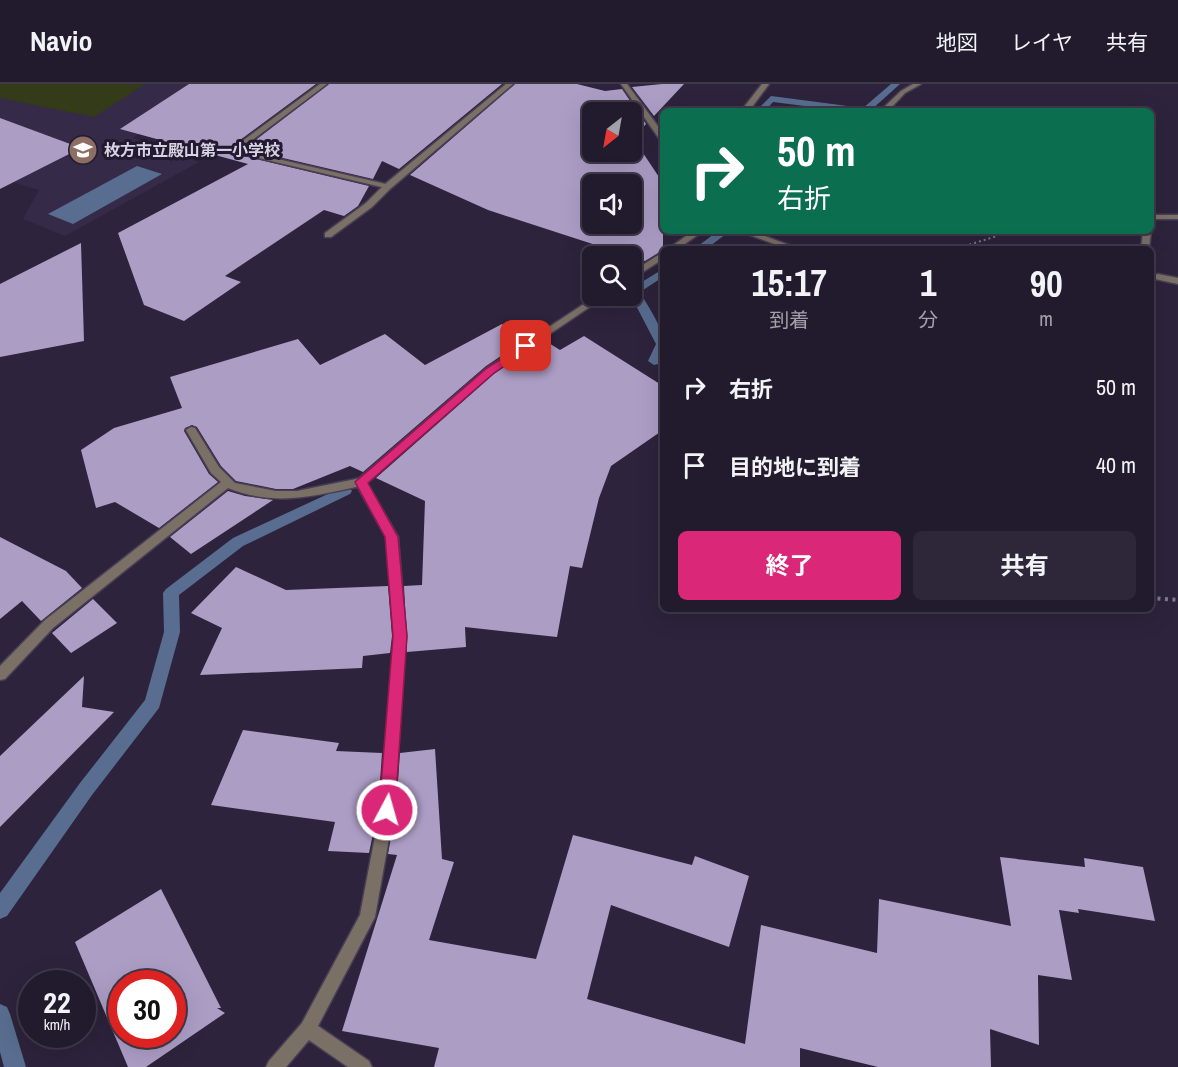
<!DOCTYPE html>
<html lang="ja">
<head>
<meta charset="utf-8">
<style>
  body { margin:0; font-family:"Archivo Narrow","Noto Sans JP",sans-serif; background:#2e2739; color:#f1f3f6; height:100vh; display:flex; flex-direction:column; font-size:22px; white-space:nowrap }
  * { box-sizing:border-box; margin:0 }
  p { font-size:20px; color:#a2a1aa }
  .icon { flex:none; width:33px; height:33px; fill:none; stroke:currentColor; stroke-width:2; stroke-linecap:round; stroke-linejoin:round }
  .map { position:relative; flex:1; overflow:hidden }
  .sheet { position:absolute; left:660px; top:162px; width:494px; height:366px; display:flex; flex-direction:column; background:#221a2d; border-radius:9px; box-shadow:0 6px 24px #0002,0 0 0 2px #3f3849 }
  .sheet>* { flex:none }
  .top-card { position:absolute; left:660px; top:24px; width:494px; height:126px; border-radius:9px; box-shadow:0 6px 24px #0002,0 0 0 2px #3f3849; background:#0b6e4f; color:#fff; overflow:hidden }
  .needle { width:39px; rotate:211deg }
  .buttons { position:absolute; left:582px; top:18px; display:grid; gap:12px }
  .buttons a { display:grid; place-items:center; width:60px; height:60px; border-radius:9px; background:#221a2d; box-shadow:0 6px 24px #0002,0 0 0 2px #3f3849; font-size:30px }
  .speed { position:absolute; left:18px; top:886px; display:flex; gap:12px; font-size:30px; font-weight:700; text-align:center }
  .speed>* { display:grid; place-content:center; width:78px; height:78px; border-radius:50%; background:#221a2d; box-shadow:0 6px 24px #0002,0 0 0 2px #3f3849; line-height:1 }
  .speed small { font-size:15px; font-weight:400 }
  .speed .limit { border:9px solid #d22; background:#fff; color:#111 }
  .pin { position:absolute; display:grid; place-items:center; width:51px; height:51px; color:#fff; margin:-26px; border-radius:12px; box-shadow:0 3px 9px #0006 }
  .me { position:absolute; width:66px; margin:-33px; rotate:6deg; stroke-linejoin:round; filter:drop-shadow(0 0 4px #0008) }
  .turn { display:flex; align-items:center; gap:21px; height:126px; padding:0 18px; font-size:27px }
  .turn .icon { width:78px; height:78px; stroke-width:2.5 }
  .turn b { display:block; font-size:42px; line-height:51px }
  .eta { display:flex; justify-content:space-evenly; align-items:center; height:102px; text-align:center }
  .eta b { font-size:36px; font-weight:700; line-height:42px }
  .button { display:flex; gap:12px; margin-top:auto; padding:12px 18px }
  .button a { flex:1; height:69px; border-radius:9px; background:#db2777; color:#fff; font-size:24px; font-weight:700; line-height:69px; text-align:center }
  .button a+a { background:#2e2739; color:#f1f3f6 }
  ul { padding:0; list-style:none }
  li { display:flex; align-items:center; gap:18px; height:78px; padding:0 18px }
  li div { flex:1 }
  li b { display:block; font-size:22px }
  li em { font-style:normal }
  header { display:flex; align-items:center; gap:36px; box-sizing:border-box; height:84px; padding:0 30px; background:#221a2d; border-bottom:2px solid #3f3849 }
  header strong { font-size:28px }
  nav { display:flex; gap:33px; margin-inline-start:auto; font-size:21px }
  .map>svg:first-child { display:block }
  .built { fill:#362a49 }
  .green { fill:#333b18 }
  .water { fill:#586d8f }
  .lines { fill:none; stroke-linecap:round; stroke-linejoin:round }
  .stream { fill:#586d8f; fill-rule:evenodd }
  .building { fill:#ac9dc5; fill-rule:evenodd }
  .lane-casing { stroke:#483f57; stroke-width:3 }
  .street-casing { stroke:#483f57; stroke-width:3 }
  .path-far1 { stroke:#80798d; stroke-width:2; stroke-dasharray:2 3; stroke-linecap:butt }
  .path { stroke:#80798d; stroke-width:4; stroke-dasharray:3 4.5; stroke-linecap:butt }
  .lane { fill:#7b7065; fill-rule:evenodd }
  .street { fill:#7b7065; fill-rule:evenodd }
  .route { fill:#db2777; stroke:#8e194d; stroke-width:1.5 }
  .labels { text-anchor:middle; stroke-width:6; stroke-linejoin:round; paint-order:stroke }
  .far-poi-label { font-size:16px; font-weight:bold; fill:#d8d3e3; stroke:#231931; text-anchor:start }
</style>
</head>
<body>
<header>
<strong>Navio</strong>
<nav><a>地図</a><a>レイヤ</a><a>共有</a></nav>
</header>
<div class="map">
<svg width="1178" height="983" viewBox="0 0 1178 983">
  <rect width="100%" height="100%" fill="#2d233c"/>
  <polygon class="built" points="0,0 213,0 133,54 199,78 65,152 23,135 39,106 0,94"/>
  <polygon class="green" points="0,0 145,0 94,33 0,14"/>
  <polygon class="water" points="137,82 162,90 73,140 48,130"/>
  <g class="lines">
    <g class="stream">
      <polygon points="891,0 900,0 870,27 844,27 773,18 765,27 756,27 771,12 863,24"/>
      <polygon points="718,147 730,147 706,165 694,165"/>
      <path d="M 663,185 L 663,193 L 640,208 C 652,230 673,255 658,280 L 654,281 L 648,277 L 656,260 L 631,212 L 632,204 Z"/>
      <polygon points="345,402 350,404 352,407 350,410 243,462 179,511 180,548 159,624 92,711 7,832 0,835 0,809 80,699 145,616 164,548 163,509 166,505 233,454"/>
      <polygon points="0,920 7,923 10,930 26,983 4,983 0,968"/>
    </g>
  </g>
  <g class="building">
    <polygon points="189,0 316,0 228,65 227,68 369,102 358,122 344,132 324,126 225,192 241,198 184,237 144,221 118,149 248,80 120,45"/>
    <polygon points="329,0 502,0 399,85 382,77 373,95 244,65"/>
    <path d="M 515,0 L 577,0 L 605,7 L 622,5 L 646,40 L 633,54 L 663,99 L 663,166 L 645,177 L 488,126 L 410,91 ZM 592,28 L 632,28 L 632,68 L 592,68 ZM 592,100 L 632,100 L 632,140 L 592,140 Z"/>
    <polygon points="662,0 684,0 654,32 632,3"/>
    <polygon points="0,34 81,64 0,105"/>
    <polygon points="81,159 84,257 0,273 0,200"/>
    <polygon points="502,240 511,247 520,242 534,250 486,282 363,388 350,382 293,405 276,405 236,397 221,382 197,343 192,341 185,344 184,347 209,390 218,398 159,444 115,418 96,424 81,366 114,344 182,324 170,293 298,255 320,281 385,250 425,281"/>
    <polygon points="584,252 663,302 663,346 611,382 599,414 582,484 570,482 557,553 465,543 466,563 407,568 404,502 422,501 425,417 376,394 494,290 544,256 560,266"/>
    <polygon points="228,407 245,412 273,416 191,470 170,453"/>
    <polygon points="0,453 66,487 82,504 41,537 22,517 0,535"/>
    <polygon points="236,483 286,506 388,502 392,552 390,569 363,572 362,584 200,591 222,544 191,529"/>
    <polygon points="93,515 117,539 71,569 52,549"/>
    <polygon points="84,592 82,623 114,628 0,743 0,672"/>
    <polygon points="243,646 339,659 336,667 382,669 378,726 369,769 328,767 335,738 211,721"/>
    <polygon points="435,665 442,775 454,778 429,856 536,875 573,751 692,781 695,772 749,792 729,863 611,821 587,915 745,960 761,841 877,869 879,815 1011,842 1000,773 1085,783 1084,774 1143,783 1155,837 1078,825 1079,829 1059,826 1072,896 1038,891 1039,961 990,945 991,983 878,983 800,964 800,983 434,983 439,964 342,947 397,771 388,770 396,726 400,669"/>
    <path d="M 161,805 L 221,924 L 217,924 L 225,929 L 146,983 L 128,983 L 75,858 ZM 122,900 L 172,900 L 172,951 L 122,951 Z"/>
  </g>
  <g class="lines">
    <g class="lane-casing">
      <g id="lane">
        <polygon points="506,0 513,0 390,105 372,123 331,153 325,153 325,149 366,119 384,101"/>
        <polygon points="913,0 921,0 905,9 888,27 880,27 901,7"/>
        <rect x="1150" y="131" width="28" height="4"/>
        <polygon points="1150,146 1151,147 1149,165 1141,165 1143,147"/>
        <polygon points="739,147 751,147 800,165 788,165"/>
        <path d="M 191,343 L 195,344 L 219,383 L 235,399 L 276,407 L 297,407 L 361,394 L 367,398 L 361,402 C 313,412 276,423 228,404 L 53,544 L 5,595 L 0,596 L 0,582 L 45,536 L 221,398 L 211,389 L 186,346 Z"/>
      </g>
    </g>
    <g class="street-casing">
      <g id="street">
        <polygon points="320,0 327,0 239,66 390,101 390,105 229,67"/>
        <polygon points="621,0 627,0 663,49 663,56 660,56"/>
        <polygon points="762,0 769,0 749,27 741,27"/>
        <polygon points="693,147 703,147 678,165 668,165"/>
        <polygon points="663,168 663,175 632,195 632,188"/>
        <polygon points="1158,190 1178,194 1178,200 1155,195 1155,191"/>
        <polygon points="596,212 606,212 493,288 367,399 398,453 406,552 394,726 375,833 318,942 369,977 372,983 348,983 309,956 286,983 266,983 269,977 302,939 360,831 380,726 394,552 386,453 355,398 487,284"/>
      </g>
    </g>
    <polyline class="path-far1" points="955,165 994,153 1001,147"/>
    <polyline class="path" points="1150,514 1178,516"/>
    <use href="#lane" class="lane"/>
    <use href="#street" class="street"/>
  </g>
  <polygon class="route" points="526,259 530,260 530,265 494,289 368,399 398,453 407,552 395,726 393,732 387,734 381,732 379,726 393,552 385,453 355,398 487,284"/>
  <defs>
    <g id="school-disc" transform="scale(1.5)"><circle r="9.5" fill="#8d6e63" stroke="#231931"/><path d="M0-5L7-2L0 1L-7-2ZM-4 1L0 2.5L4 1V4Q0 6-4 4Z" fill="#fff"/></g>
  </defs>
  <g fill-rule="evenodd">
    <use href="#school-disc" x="83" y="66"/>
  </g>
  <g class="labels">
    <g class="far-poi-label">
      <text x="104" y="72">枚方市立殿山第一小学校</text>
    </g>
  </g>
</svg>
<div class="buttons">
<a><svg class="needle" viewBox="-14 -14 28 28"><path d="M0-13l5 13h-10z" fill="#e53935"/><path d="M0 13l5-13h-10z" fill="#a2a1aa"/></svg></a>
<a><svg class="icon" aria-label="sound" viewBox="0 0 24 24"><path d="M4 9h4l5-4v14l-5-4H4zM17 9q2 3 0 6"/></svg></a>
<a><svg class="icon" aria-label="search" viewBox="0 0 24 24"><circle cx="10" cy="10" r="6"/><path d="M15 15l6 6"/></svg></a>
</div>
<div class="speed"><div>22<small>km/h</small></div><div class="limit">30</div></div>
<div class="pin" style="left:526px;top:262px;background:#d93025"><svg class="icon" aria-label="arrive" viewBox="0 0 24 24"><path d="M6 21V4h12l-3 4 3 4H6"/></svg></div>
<svg class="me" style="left:387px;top:726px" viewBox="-20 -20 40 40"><circle r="17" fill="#db2777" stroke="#fff" stroke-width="3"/><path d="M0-11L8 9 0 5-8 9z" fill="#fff"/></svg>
<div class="top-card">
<div class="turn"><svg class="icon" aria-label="right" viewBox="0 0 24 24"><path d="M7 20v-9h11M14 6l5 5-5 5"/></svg><div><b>50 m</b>右折</div></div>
</div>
<section class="sheet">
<div class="eta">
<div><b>15:17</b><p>到着</p></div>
<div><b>1</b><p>分</p></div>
<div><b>90</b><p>m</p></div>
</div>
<ul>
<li><svg class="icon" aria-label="right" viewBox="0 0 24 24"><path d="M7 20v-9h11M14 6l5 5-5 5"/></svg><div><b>右折</b></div><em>50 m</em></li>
<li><svg class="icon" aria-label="arrive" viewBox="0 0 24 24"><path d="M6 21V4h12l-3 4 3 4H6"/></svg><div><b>目的地に到着</b></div><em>40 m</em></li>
</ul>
<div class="button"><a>終了</a><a>共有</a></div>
</section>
</div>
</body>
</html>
